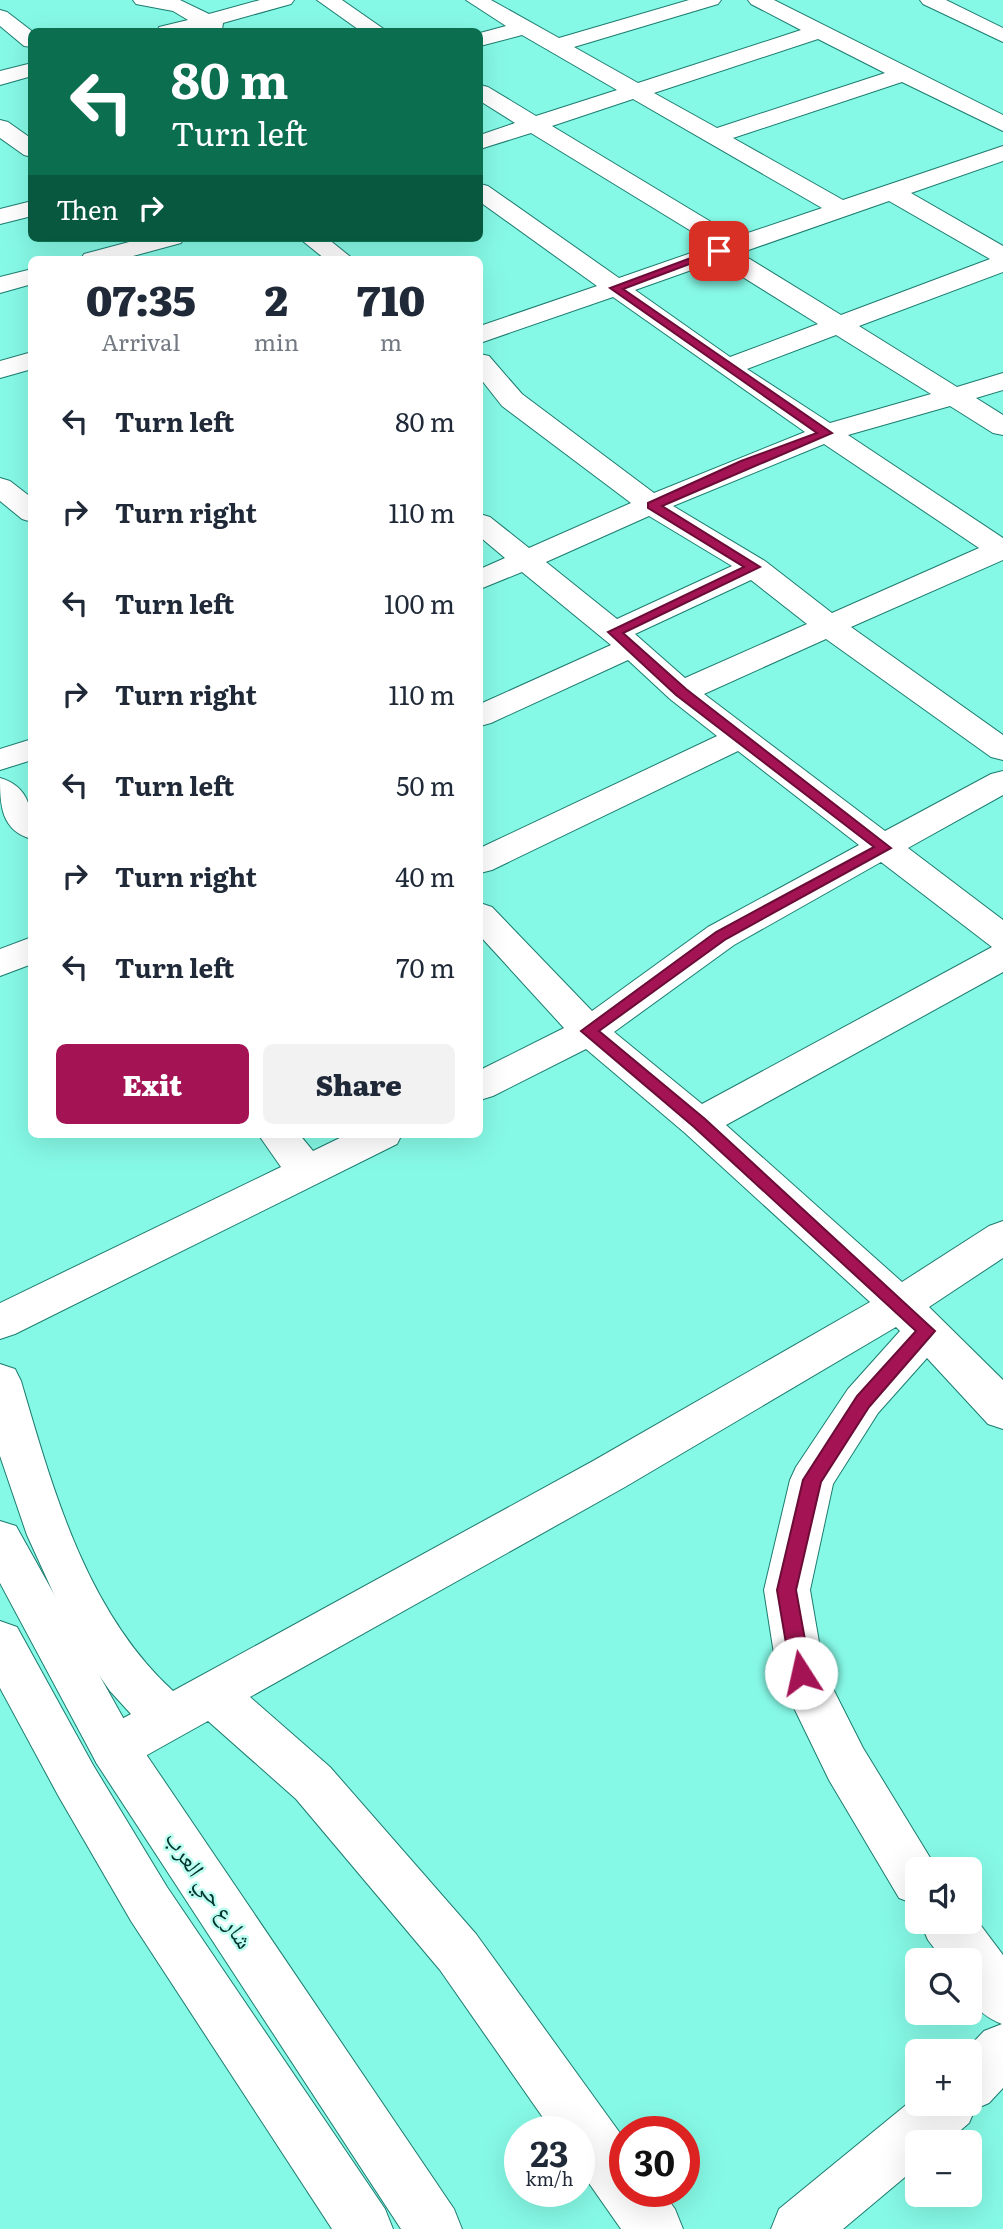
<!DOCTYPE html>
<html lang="en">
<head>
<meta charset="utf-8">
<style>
  body { margin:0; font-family:Literata,"Noto Naskh Arabic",serif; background:#f2f2f3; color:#1f2937; height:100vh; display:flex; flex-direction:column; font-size:26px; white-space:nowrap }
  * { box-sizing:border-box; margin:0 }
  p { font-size:23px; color:#747a83 }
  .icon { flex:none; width:38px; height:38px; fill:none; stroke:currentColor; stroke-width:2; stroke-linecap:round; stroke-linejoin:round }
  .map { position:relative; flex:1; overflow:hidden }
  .sheet { position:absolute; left:28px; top:256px; width:455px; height:882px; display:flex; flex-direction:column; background:#fff; border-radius:10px; box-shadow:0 7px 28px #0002 }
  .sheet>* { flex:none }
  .guide { position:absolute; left:28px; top:28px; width:455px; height:214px; border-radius:10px; box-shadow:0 7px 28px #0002; background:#0b6e4f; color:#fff; overflow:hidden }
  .fabs { position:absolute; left:905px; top:1857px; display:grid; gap:14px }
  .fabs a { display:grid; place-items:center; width:77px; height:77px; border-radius:10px; background:#fff; box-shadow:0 7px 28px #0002; font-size:35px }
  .speed { position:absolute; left:504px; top:2116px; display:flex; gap:14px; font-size:35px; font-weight:700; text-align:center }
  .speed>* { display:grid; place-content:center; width:91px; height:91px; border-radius:50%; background:#fff; box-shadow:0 7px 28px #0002; line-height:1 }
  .speed small { font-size:18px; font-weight:400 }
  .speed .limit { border:10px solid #d22; background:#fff; color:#111 }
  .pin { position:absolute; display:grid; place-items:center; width:60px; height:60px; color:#fff; margin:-30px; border-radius:14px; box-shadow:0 4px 10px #0006 }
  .me { position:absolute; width:77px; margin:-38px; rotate:350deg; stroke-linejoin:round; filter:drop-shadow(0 0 5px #0008) }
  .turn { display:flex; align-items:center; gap:24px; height:147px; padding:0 28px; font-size:32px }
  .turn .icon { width:91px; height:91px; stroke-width:2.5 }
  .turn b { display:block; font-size:49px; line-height:60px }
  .then { display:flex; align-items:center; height:66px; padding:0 28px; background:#0003; gap:14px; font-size:26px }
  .eta { display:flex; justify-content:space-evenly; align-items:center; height:119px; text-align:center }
  .eta b { font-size:42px; font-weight:800; line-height:49px }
  .primary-button { display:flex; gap:14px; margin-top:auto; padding:14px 28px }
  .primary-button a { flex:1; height:80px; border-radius:10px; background:#a41354; color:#fff; font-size:28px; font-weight:800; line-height:80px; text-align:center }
  .primary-button a+a { background:#f2f2f3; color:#1f2937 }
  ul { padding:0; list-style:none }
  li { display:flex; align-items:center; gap:21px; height:91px; padding:0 28px }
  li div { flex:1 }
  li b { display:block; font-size:26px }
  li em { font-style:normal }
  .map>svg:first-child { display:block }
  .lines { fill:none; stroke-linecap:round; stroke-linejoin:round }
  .minor-casing { stroke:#1c7c6f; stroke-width:2 }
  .major-casing { stroke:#1c7c6f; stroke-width:2 }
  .minor { fill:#fff; fill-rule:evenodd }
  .major { fill:#fff; fill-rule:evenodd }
  .route { fill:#a41354; stroke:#6b0c37; stroke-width:2 }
  .labels { text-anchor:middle; stroke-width:5; stroke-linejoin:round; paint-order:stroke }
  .near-street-label { font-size:24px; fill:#00362f; stroke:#befef1 }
</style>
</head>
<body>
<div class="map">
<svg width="1003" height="2229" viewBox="0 0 1003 2229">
  <rect width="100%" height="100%" fill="#86f9e6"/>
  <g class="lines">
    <g class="minor-casing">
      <g id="minor">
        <polygon points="133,0 180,0 209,14 260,0 294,0 291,4 223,23 222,30 157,32 159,27 188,20 173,11 136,4"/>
        <polygon points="317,0 342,0 388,32 362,32"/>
        <path d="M 466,0 L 491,0 L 559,38 L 689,0 L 721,0 L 718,4 L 574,47 L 638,83 L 801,30 L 751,4 L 748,0 L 774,0 L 1003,115 L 1003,131 L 902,82 L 733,138 L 843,200 L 1003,146 L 1003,161 L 911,193 L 1003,246 L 1003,272 L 859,326 L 957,387 L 1003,373 L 1003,390 L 976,398 L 1003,415 L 1003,435 L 993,433 L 950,406 L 848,435 L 1003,538 L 1003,560 L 851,627 L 1003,735 L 1003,760 L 991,757 L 826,639 L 704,694 L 885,831 L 991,774 L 1003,771 L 1003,795 L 908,848 L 1003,920 L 1003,972 L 726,1125 L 902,1282 L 989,1226 L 1003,1221 L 1003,1258 L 929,1307 L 1003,1380 L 1003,1429 L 988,1424 L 927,1358 L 878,1413 L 833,1484 L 810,1590 L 824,1671 L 863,1748 L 937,1869 L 917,1869 L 917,1905 L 899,1898 L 829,1780 L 777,1673 L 764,1590 L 790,1480 L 796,1467 L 848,1389 L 900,1331 L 896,1327 L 625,1487 L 250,1697 L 330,1767 L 476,1934 L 625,2140 L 625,2191 L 662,2191 L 675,2209 L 683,2229 L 621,2229 L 579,2169 L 579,2132 L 553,2132 L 440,1970 L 296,1799 L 208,1721 L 131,1764 L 114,1770 L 97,1764 L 90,1748 L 97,1732 L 131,1714 L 110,1691 L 87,1658 L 67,1623 L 27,1535 L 0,1456 L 0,1364 L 15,1369 L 21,1381 C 53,1490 86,1611 173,1691 L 593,1461 L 870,1302 L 685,1133 L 586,1049 L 493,1096 L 480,1100 L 480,1070 L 564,1028 L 480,936 L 480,903 L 492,907 L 592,1011 L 708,927 L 859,845 L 738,751 L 492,870 L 480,873 L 480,848 L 717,736 L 670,699 L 628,660 L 491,723 L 480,726 L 480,704 L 611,645 L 522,572 L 480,589 L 480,569 L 505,558 L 480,537 L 480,514 L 490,517 L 529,548 L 631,503 L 502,406 L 480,378 L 480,354 L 489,356 L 522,394 L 654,493 L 805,432 L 613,297 L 480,343 L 480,326 L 597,286 L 480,202 L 480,184 L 488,186 L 619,278 L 714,245 L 531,133 L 480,149 L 480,135 L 515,123 L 480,101 L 480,85 L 488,87 L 536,116 L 617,90 L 522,35 L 480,46 L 480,33 L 506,26 ZM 818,39 L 885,73 L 717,128 L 654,93 ZM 633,99 L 822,208 L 736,237 L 552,126 ZM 889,201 L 990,259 L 841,315 L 740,253 ZM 717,261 L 818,324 L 730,357 L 635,290 ZM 836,335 L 931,394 L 830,423 L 747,369 ZM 824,444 L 979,548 L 832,613 L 765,561 L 673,506 ZM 649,516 L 732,566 L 617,619 L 546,562 ZM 751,580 L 807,624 L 685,678 L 635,634 ZM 881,862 L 992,947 L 702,1104 L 614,1032 L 734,945 Z"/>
        <polygon points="920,0 946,0 1003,28 1003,42 923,4"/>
        <polygon points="0,10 7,12 33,32 32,47 24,46 0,26"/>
        <polygon points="32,63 32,76 0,85 0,71"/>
        <polygon points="0,120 8,122 32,139 32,157 24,155 0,138"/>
        <polygon points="32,201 32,216 0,224 0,209"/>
        <polygon points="144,238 184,238 181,243 122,259 81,259 84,254"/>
        <polygon points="299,238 327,238 353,259 325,259"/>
        <polygon points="32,269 32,284 0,293 0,277"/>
        <polygon points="32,352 32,369 0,378 0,361"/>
        <polygon points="0,478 10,481 32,498 32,522 22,519 0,501"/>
        <polygon points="32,739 32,760 0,770 0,749"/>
        <path d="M 0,778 C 31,787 32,812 32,839 C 1,831 0,805 0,778 Z"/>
        <polygon points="32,937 32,964 0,976 0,949"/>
        <polygon points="258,1134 299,1134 313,1151 348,1134 402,1134 397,1144 15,1334 0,1339 0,1303 281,1167"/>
        <path d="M 970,1911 L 1003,1955 L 1003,2088 L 989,2103 L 975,2109 L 969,2123 L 947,2142 L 917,2142 L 917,2167 L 843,2229 L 771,2229 L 779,2209 L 917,2096 L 917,2104 L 970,2104 L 970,2051 L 965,2051 L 984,2031 L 1002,2024 C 968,2010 970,1994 970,1960 L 943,1960 L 928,1940 L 920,1922 L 970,1922 Z"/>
      </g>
    </g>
    <g class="major-casing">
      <g id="major">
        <polygon points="0,1521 16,1526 131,1732 454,2209 462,2229 401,2229 97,1764 0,1583"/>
        <polygon points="0,1621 17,1627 93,1765 167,1887 385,2209 393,2229 332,2229 131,1921 59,1797 0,1688"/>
      </g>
    </g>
    <use href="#minor" class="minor"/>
    <use href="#major" class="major"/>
  </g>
  <polygon class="route" points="715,249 724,251 623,289 832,433 662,506 760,567 623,633 686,689 891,848 726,939 599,1031 705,1119 935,1331 869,1407 821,1482 796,1590 811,1673 808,1679 801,1682 794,1679 791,1673 777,1590 803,1480 857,1396 916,1331 694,1127 581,1031 716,932 874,847 676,695 608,632 744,567 648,508 648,503 741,461 817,433 610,288"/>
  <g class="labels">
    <g class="near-street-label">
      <text transform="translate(209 1890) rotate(56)" y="8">شارع حي العرب</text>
    </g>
  </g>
</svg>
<div class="fabs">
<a><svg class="icon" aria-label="sound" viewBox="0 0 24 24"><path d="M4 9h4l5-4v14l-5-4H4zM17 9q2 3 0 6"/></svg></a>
<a><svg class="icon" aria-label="search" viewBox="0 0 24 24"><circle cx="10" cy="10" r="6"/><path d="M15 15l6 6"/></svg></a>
<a>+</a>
<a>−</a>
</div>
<div class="speed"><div>23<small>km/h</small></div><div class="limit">30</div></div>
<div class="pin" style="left:719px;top:251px;background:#d93025"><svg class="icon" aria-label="arrive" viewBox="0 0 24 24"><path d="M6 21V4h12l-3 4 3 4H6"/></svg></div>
<svg class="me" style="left:801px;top:1673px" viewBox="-20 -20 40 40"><circle r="19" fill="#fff"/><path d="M0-13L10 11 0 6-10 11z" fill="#a41354"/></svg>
<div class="guide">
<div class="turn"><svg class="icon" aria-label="left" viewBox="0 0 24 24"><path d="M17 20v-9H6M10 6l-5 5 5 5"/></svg><div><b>80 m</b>Turn left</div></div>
<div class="then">Then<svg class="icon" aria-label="right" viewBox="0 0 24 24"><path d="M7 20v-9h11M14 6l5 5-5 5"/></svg></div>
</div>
<section class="sheet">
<div class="eta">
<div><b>07:35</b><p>Arrival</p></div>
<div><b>2</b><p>min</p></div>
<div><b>710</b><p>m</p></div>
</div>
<ul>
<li><svg class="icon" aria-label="left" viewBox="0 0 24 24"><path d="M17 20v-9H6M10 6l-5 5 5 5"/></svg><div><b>Turn left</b></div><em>80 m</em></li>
<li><svg class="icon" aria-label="right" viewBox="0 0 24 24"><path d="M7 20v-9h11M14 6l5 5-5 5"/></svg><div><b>Turn right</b></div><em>110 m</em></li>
<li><svg class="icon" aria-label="left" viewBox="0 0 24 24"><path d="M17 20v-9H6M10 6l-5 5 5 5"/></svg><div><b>Turn left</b></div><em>100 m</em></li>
<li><svg class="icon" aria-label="right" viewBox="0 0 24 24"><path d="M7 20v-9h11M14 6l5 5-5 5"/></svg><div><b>Turn right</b></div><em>110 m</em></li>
<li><svg class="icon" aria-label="left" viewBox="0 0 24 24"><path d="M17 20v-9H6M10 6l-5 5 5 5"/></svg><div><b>Turn left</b></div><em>50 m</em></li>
<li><svg class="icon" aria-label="right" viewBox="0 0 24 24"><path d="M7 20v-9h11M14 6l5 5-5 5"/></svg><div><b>Turn right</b></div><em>40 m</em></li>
<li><svg class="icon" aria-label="left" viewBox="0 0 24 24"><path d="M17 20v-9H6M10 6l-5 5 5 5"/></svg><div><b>Turn left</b></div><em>70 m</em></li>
</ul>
<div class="primary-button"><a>Exit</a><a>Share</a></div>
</section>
</div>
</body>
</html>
